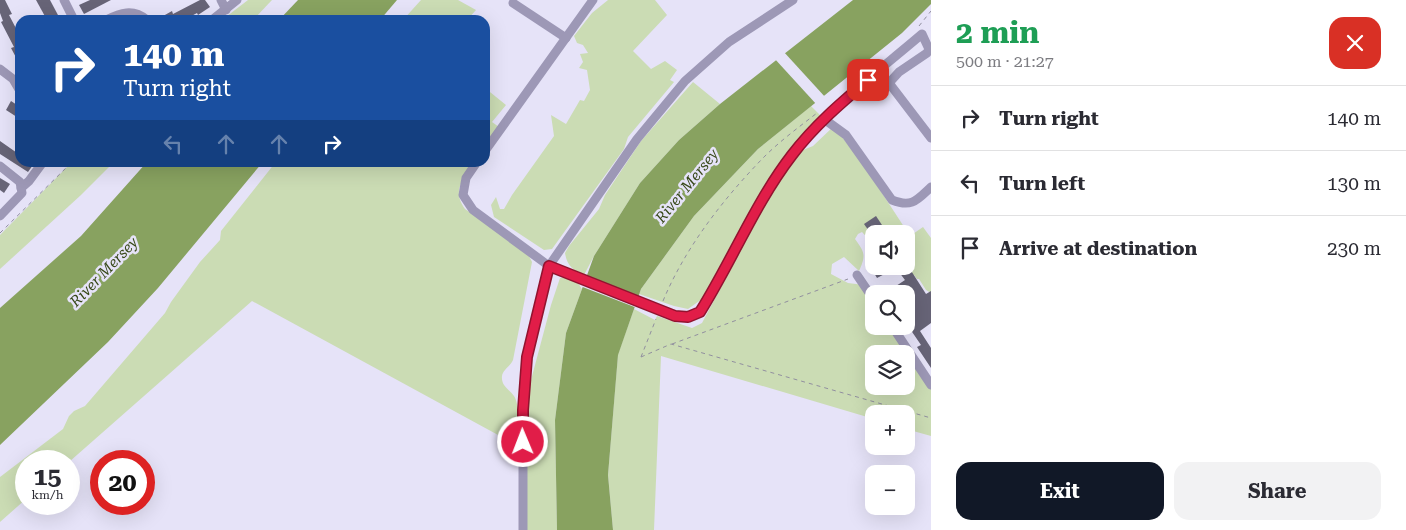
<!DOCTYPE html>
<html lang="en">
<head>
<meta charset="utf-8">
<style>
  body { margin:0; font-family:"Roboto Serif",serif; background:#f2f2f3; color:#2b2b33; height:100vh; display:flex; flex-direction:column; font-size:19px; white-space:nowrap }
  * { box-sizing:border-box; margin:0 }
  p { font-size:16px; color:#7c7c81 }
  .icon { flex:none; width:28px; height:28px; fill:none; stroke:currentColor; stroke-width:2; stroke-linecap:round; stroke-linejoin:round }
  .map { position:relative; flex:1; overflow:hidden }
  .panel { display:flex; flex-direction:column; background:#fff; width:475px }
  .panel>* { flex:none }
  .hud { position:absolute; left:15px; top:15px; width:475px; height:152px; border-radius:15px; box-shadow:0 5px 20px #0002; background:#1a4fa0; color:#fff; overflow:hidden }
  .tools { position:absolute; left:865px; top:225px; display:grid; gap:10px }
  .tools a { display:grid; place-items:center; width:50px; height:50px; border-radius:10px; background:#fff; box-shadow:0 5px 20px #0002; font-size:25px }
  .speed { position:absolute; left:15px; top:450px; display:flex; gap:10px; font-size:25px; font-weight:700; text-align:center }
  .speed>* { display:grid; place-content:center; width:65px; height:65px; border-radius:50%; background:#fff; box-shadow:0 5px 20px #0002; line-height:1 }
  .speed small { font-size:12px; font-weight:400 }
  .speed .limit { border:8px solid #d22; background:#fff; color:#111 }
  .pin { position:absolute; display:grid; place-items:center; width:42px; height:42px; color:#fff; margin:-21px; border-radius:10px; box-shadow:0 2px 8px #0006 }
  .me { position:absolute; width:55px; margin:-28px; rotate:359deg; stroke-linejoin:round; filter:drop-shadow(0 0 4px #0008) }
  .turn { display:flex; align-items:center; gap:18px; height:105px; padding:0 25px; font-size:22px }
  .turn .icon { width:65px; height:65px; stroke-width:2.5 }
  .turn b { display:block; font-size:35px; line-height:42px }
  .lanes { display:flex; align-items:center; height:48px; padding:0 25px; background:#0003; justify-content:center; gap:25px; direction:ltr }
  .lanes .off { opacity:.35 }
  .round { display:grid; place-items:center; flex:none; width:52px; height:52px; border-radius:15px; background:#f2f2f3 }
  .overview { display:flex; align-items:center; justify-content:space-between; height:85px; padding:0 25px }
  h1 { font-size:30px; font-weight:700; line-height:38px; color:#1e9e55 }
  .action { display:flex; gap:10px; margin-top:auto; padding:10px 25px }
  .action a { flex:1; height:58px; border-radius:15px; background:#111827; color:#fff; font-size:20px; font-weight:700; line-height:58px; text-align:center }
  .action a+a { background:#f2f2f3; color:#2b2b33 }
  ul { padding:0; list-style:none }
  li { display:flex; align-items:center; gap:15px; height:65px; padding:0 25px; border-top:1px solid #e1e1e2 }
  li div { flex:1 }
  li b { display:block; font-size:19px }
  li em { font-style:normal }
  main { display:flex; flex:1; min-height:0 }
  .map>svg:first-child { display:block }
  .green { fill:#cbdcb4; fill-rule:evenodd }
  .water { fill:#88a260 }
  .pier { fill:#e6e3f8 }
  .building { fill:#676477 }
  .lines { fill:none; stroke-linecap:round; stroke-linejoin:round }
  .path { stroke:#918f9f; stroke-width:1; stroke-dasharray:4 4; stroke-linecap:butt }
  .minor { stroke:#9d98b6; stroke-width:9 }
  .route-casing { stroke:#92132f; stroke-width:12 }
  .route { stroke:#e11d48; stroke-width:9 }
  .labels { text-anchor:middle; stroke-width:5; stroke-linejoin:round; paint-order:stroke }
  .water-label { font-size:15px; font-style:italic; fill:#374818; stroke:#e6e3f8 }
</style>
</head>
<body>
<main>
<div class="map">
<svg width="931" height="530" viewBox="0 0 931 530">
  <rect width="100%" height="100%" fill="#e6e3f8"/>
  <g class="green">
    <polygon points="248,0 272,0 253,20 222,20"/>
    <polygon points="421,0 458,0 476,10 467,20 403,20"/>
    <polygon points="608,0 655,0 667,15 633,51 651,69 665,61 677,70 670,80 674,82 628,137 624,149 552,249 544,250 494,217 491,205 496,197 500,209 504,209 512,195 554,136 551,115 566,124 580,100 584,101 590,90 587,70 579,68 583,62 580,54 588,53 583,45 577,43 574,36 592,13"/>
    <path d="M 693,82 L 720,104 L 679,140 L 640,183 L 594,256 L 584,275 C 573,270 567,266 565,253 L 569,246 L 599,209 L 605,195 L 641,141 Z"/>
    <polygon points="485,88 506,105 492,122 499,127 485,147"/>
    <path d="M 811,106 L 824,119 L 793,154 L 813,146 L 834,126 L 867,170 L 910,236 L 923,227 L 931,238 L 931,293 L 926,290 L 919,279 L 917,279 L 914,275 L 905,280 L 901,274 L 914,265 L 906,254 L 906,234 L 891,234 L 889,232 L 888,233 L 865,224 L 874,239 L 874,245 L 862,232 L 858,234 L 855,239 C 865,253 866,255 859,271 L 844,257 L 832,264 L 831,274 L 848,283 L 864,285 L 874,300 L 874,326 L 892,326 L 931,385 L 931,436 L 906,429 L 906,414 L 874,414 L 874,419 L 661,356 L 654,530 L 613,530 L 608,475 L 618,354 L 634,309 L 655,320 L 657,316 L 692,328 L 702,323 L 790,157 L 766,187 L 751,210 L 702,299 L 688,309 L 674,306 L 639,294 L 641,289 L 694,216 L 758,149 ZM 874,354 L 906,354 L 906,386 L 874,386 Z"/>
    <polygon points="71,163 113,163 81,195 0,269 0,235"/>
    <path d="M 275,163 L 474,163 C 464,178 451,190 465,209 L 527,252 L 532,262 L 513,360 C 510,367 503,369 502,376 C 501,386 509,389 514,396 C 519,403 521,433 522,443 L 511,442 L 252,301 L 69,462 L 26,461 L 26,499 L 0,522 L 0,477 L 63,429 L 69,416 L 74,411 L 85,406 L 165,313 L 171,302 L 200,262 L 220,240 L 221,231 Z"/>
    <polygon points="574,277 582,289 566,333 555,420 557,530 523,530 523,410 551,305 560,278"/>
  </g>
  <g class="water">
    <polygon points="298,0 397,0 380,20 279,20"/>
    <polygon points="853,0 931,0 931,4 902,33 758,149 694,216 641,289 618,355 608,475 613,530 557,530 555,420 566,333 594,256 640,183 679,140 720,104"/>
    <polygon points="147,162 262,163 158,288 108,342 0,445 0,308 81,236"/>
  </g>
  <g class="pier">
    <polygon points="783,51 826,98 817,105 774,58"/>
    <polygon points="584,275 641,297 637,308 580,286"/>
  </g>
  <g class="building">
    <polygon points="0,0 5,0 12,14 9,15 20,36 20,65 11,48 14,47 1,22 3,21 0,13"/>
    <polygon points="36,0 50,0 59,17 54,20 47,20"/>
    <polygon points="90,0 111,0 84,14 79,5"/>
    <polygon points="200,0 205,0 210,7 198,15 197,13 184,20 156,20 172,11 173,14"/>
    <polygon points="11,101 20,107 20,119 6,110"/>
    <polygon points="0,141 20,155 20,162 35,162 28,172 0,154"/>
    <polygon points="0,178 10,184 4,193 0,190"/>
    <polygon points="876,216 888,234 871,234 864,224"/>
    <polygon points="874,266 908,266 926,294 931,291 931,323 920,331 931,348 931,368 917,347 921,345 906,323 906,294 884,294 905,280 896,268 877,278 871,268"/>
  </g>
  <g class="lines">
    <g class="path">
      <polyline points="919,26 931,11"/>
      <polyline points="0,233 72,162"/>
      <path d="M 663,301 C 685,248 723,199 764,157 C 780,141 799,127 817,113"/>
      <polyline points="672,344 848,279"/>
      <polyline points="641,357 656,319"/>
      <polyline points="641,357 671,344 931,418"/>
    </g>
    <g class="minor">
      <polyline points="64,0 74,20"/>
      <polyline points="221,0 226,10"/>
      <polyline points="513,3 566,38"/>
      <path d="M 106,20 C 120,13 133,8 147,20"/>
      <polyline points="212,20 237,0"/>
      <polyline points="0,69 13,79 20,91"/>
      <path d="M 824,119 L 846,135 L 892,200 C 912,208 917,200 931,187"/>
      <polyline points="485,151 593,0"/>
      <path d="M 477,162 L 466,178 L 463,195 L 473,210 L 549,266 L 675,316 L 688,317 L 699,312 C 732,261 755,204 792,155 C 825,110 879,71 922,34 L 929,49 L 927,53 L 899,72 L 889,83 L 931,138"/>
      <polyline points="0,166 20,182 22,193 0,216"/>
      <polyline points="21,188 29,181 43,162"/>
      <polyline points="857,275 874,300"/>
      <polyline points="892,326 931,385"/>
      <polyline points="523,530 523,410 527,357 549,266 637,139 685,81 729,42 793,0"/>
    </g>
  </g>
  <g class="lines">
    <g class="route-casing">
      <path id="route" d="M 523,442 L 523,410 L 527,357 L 549,266 L 675,316 L 688,317 L 700,312 C 732,261 755,203 792,155 C 814,126 841,103 868,80"/>
    </g>
    <use href="#route" class="route"/>
  </g>
  <g class="labels">
    <g class="water-label">
      <text transform="translate(687 186) rotate(-51)" y="5">River Mersey</text>
      <text transform="translate(104 272) rotate(-46)" y="5">River Mersey</text>
    </g>
  </g>
</svg>
<div class="tools">
<a><svg class="icon" aria-label="sound" viewBox="0 0 24 24"><path d="M4 9h4l5-4v14l-5-4H4zM17 9q2 3 0 6"/></svg></a>
<a><svg class="icon" aria-label="search" viewBox="0 0 24 24"><circle cx="10" cy="10" r="6"/><path d="M15 15l6 6"/></svg></a>
<a><svg class="icon" aria-label="layers" viewBox="0 0 24 24"><path d="M12 4l9 5-9 5-9-5zM3 14l9 5 9-5"/></svg></a>
<a>+</a>
<a>−</a>
</div>
<div class="speed"><div>15<small>km/h</small></div><div class="limit">20</div></div>
<div class="pin" style="left:868px;top:80px;background:#d93025"><svg class="icon" aria-label="arrive" viewBox="0 0 24 24"><path d="M6 21V4h12l-3 4 3 4H6"/></svg></div>
<svg class="me" style="left:523px;top:442px" viewBox="-20 -20 40 40"><circle r="17" fill="#e11d48" stroke="#fff" stroke-width="3"/><path d="M0-11L8 9 0 5-8 9z" fill="#fff"/></svg>
<div class="hud">
<div class="turn"><svg class="icon" aria-label="right" viewBox="0 0 24 24"><path d="M7 20v-9h11M14 6l5 5-5 5"/></svg><div><b>140 m</b>Turn right</div></div>
<div class="lanes"><svg class="icon off" aria-label="left" viewBox="0 0 24 24"><path d="M17 20v-9H6M10 6l-5 5 5 5"/></svg><svg class="icon off" aria-label="ahead" viewBox="0 0 24 24"><path d="M12 20V5M6 11l6-6 6 6"/></svg><svg class="icon off" aria-label="ahead" viewBox="0 0 24 24"><path d="M12 20V5M6 11l6-6 6 6"/></svg><svg class="icon" aria-label="right" viewBox="0 0 24 24"><path d="M7 20v-9h11M14 6l5 5-5 5"/></svg></div>
</div>
</div>
<section class="panel">
<div class="overview"><div><h1>2 min</h1><p>500 m · 21:27</p></div><a class="round" style="background:#d93025;color:#fff"><svg class="icon" aria-label="close" viewBox="0 0 24 24"><path d="M6 6l12 12M18 6L6 18"/></svg></a></div>
<ul>
<li><svg class="icon" aria-label="right" viewBox="0 0 24 24"><path d="M7 20v-9h11M14 6l5 5-5 5"/></svg><div><b>Turn right</b></div><em>140 m</em></li>
<li><svg class="icon" aria-label="left" viewBox="0 0 24 24"><path d="M17 20v-9H6M10 6l-5 5 5 5"/></svg><div><b>Turn left</b></div><em>130 m</em></li>
<li><svg class="icon" aria-label="arrive" viewBox="0 0 24 24"><path d="M6 21V4h12l-3 4 3 4H6"/></svg><div><b>Arrive at destination</b></div><em>230 m</em></li>
</ul>
<div class="action"><a>Exit</a><a>Share</a></div>
</section>
</main>
</body>
</html>
